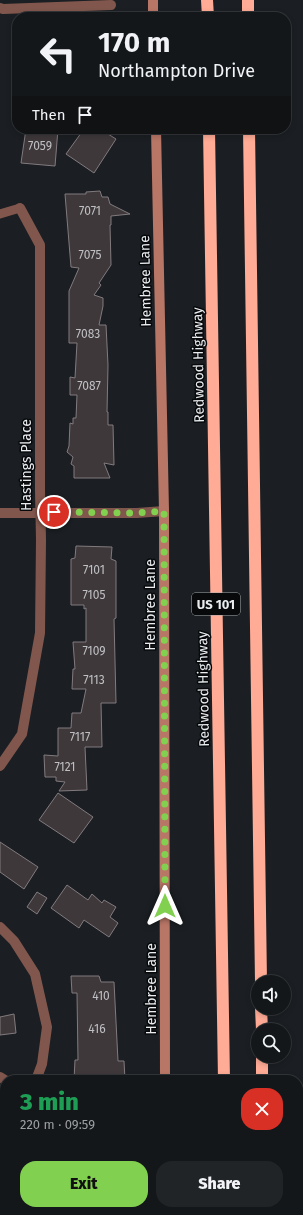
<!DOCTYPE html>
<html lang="en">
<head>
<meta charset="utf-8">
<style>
  body { margin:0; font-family:"Fira Sans",sans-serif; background:#212427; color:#f1f3f6; height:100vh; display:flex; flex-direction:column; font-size:15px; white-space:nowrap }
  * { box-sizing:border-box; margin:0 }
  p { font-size:13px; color:#9d9fa2 }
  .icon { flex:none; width:22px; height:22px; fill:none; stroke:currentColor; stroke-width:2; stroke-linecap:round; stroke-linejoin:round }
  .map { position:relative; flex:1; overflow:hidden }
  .drawer { position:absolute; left:0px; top:1075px; width:303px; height:140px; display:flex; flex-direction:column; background:#14171a; border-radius:16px 16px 0 0; box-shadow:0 2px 6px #0003,0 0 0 1px #333639 }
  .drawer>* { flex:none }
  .top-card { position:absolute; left:12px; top:12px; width:279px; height:122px; border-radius:16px; box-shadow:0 2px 6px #0003,0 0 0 1px #333639; background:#14171a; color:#f1f3f6; overflow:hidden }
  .fabs { position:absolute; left:251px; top:975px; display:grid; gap:8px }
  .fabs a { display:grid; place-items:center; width:40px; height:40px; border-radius:50%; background:#14171a; box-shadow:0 2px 6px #0003,0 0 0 1px #333639; font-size:20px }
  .pin { position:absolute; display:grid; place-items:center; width:34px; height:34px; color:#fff; margin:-17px; border:2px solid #fff; border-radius:50%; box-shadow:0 1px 4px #0007 }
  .me { position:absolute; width:44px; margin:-22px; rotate:0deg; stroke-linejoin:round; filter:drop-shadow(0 0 3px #0008) }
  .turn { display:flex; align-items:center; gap:14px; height:84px; padding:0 20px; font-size:18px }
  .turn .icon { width:52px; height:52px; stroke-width:2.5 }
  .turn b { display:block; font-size:28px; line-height:34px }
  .then { display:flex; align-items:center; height:38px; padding:0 20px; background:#0003; gap:8px; font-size:15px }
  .round { display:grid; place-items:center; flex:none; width:42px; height:42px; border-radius:16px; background:#212427 }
  .overview { display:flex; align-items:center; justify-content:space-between; height:68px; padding:0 20px }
  h1 { font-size:24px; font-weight:800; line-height:30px; color:#1e9e55 }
  .cta { display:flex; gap:8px; margin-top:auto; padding:8px 20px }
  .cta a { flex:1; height:46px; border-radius:16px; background:#82d04f; color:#111; font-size:16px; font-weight:800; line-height:46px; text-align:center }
  .cta a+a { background:#212427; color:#f1f3f6 }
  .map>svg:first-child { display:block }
  .building { fill:#3e383b; stroke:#827b7e }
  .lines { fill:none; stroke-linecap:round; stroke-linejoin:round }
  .lane { stroke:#81574d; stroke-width:9 }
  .street { stroke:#81574d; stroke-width:10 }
  .secondary { stroke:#b87666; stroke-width:10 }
  .highway { stroke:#ffab96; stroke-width:12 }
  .route { stroke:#82d04f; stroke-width:7; stroke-dasharray:0 12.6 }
  .labels { text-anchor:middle; stroke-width:3; stroke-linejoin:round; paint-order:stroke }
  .number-label { font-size:12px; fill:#bfc0c3 }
  .shield { fill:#07090b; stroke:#a6a9ab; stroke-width:1 }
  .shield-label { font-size:13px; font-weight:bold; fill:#eaedf0 }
  .street-label { font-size:14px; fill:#eaedf0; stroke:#07090b }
</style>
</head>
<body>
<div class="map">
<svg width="303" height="1215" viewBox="0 0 303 1215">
  <rect width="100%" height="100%" fill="#1b1f23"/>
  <g class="building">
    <polygon points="26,129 58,129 55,166 21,163"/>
    <polygon points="84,129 100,129 116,139 94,173 66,154"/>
    <polygon points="100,191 102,197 108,197 110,204 130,214 111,216 111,225 110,225 111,265 99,283 101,285 94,295 103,298 103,306 99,325 106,325 108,365 107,412 108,412 108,425 113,425 114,465 104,463 110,478 74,478 74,466 71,464 73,457 67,452 69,446 70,423 73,424 73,418 76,418 77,395 70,395 70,377 75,378 77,343 69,343 69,291 79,268 71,267 65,194 86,194 86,192"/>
    <polygon points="76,546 112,547 111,559 116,561 116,618 114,619 116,703 101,703 102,747 85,747 87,790 59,791 65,782 56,781 56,777 45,777 44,755 58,756 58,728 71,728 72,713 81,713 86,689 72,689 73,669 75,669 73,642 86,642 86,608 84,609 84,605 71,605 71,559 75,558"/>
    <polygon points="58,793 93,817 74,843 39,820"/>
    <polygon points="0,842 38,867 24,889 0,872"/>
    <polygon points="67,885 88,900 92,894 102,903 104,900 116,907 110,917 118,923 109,937 84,920 79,928 51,908"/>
    <polygon points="37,892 47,898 37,914 27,907"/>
    <polygon points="71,976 99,976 101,982 114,982 118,1061 124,1061 125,1080 74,1080 75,1060 78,1060 77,993 72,993"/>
    <polygon points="14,1014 16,1033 0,1035 0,1017"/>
  </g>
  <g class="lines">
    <polyline class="lane" points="0,214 20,208"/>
    <g class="street">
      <polyline points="0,8 3,9 111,5"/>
      <polyline points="0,513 137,513 164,511"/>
      <polyline points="0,766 22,734 40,633 41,540 40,490 40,245 20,208"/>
      <polyline points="0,927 14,941 35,974 47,1027 42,1064 36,1080"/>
      <polyline points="0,1077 5,1080"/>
    </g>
    <g class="secondary">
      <polyline points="153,0 153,17"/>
      <polyline points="156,129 164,511 165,1080"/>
      <polyline points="168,1210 168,1215"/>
    </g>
    <g class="highway">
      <polyline points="207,0 208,17"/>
      <polyline points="248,0 248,17"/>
      <polyline points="209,129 224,1080"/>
      <polyline points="249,129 261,982"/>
      <polyline points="261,1008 262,1030"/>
      <polyline points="262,1056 262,1080"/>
      <polyline points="225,1210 226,1215"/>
      <polyline points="264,1210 264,1215"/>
    </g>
  </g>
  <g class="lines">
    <polyline class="route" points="54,512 137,513 164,511 165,906"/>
  </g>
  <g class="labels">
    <g class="number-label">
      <text x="40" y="150">7059</text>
      <text x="90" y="215">7071</text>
      <text x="90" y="259">7075</text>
      <text x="88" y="338">7083</text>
      <text x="89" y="390">7087</text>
      <text x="94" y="574">7101</text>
      <text x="94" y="599">7105</text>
      <text x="94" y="655">7109</text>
      <text x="94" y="684">7113</text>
      <text x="80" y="741">7117</text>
      <text x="65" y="771">7121</text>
      <text x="101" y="1000">410</text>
      <text x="97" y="1033">416</text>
    </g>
    <rect class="shield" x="192" y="593" width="48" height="22" rx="3"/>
    <g class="shield-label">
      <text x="216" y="609">US 101</text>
    </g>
    <g class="street-label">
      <text transform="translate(145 281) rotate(-91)" y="5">Hembree Lane</text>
      <text transform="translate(198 365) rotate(-91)" y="5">Redwood Highway</text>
      <text transform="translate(26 465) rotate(-90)" y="5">Hastings Place</text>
      <text transform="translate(150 605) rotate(-90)" y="5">Hembree Lane</text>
      <text transform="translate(203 689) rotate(-91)" y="5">Redwood Highway</text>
      <text transform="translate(151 989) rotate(-90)" y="5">Hembree Lane</text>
    </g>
  </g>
</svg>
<div class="fabs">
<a><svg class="icon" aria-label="sound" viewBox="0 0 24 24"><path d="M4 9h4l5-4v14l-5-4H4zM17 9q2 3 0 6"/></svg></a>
<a><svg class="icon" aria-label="search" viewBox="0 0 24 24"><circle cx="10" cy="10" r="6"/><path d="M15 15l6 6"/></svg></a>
</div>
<div class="pin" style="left:54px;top:512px;background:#d93025"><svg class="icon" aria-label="arrive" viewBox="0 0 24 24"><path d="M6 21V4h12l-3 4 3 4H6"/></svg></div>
<svg class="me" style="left:165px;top:906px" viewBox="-20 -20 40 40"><path d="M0-17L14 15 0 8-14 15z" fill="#82d04f" stroke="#fff" stroke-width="4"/></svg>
<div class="top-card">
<div class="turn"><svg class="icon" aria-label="left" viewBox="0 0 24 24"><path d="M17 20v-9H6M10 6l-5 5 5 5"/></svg><div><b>170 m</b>Northampton Drive</div></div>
<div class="then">Then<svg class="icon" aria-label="arrive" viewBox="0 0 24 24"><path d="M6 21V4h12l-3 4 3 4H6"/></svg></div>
</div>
<section class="drawer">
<div class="overview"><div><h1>3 min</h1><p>220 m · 09:59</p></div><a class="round" style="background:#d93025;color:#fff"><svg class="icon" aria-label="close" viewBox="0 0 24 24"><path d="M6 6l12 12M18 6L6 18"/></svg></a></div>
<div class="cta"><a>Exit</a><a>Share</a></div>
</section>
</div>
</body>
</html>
